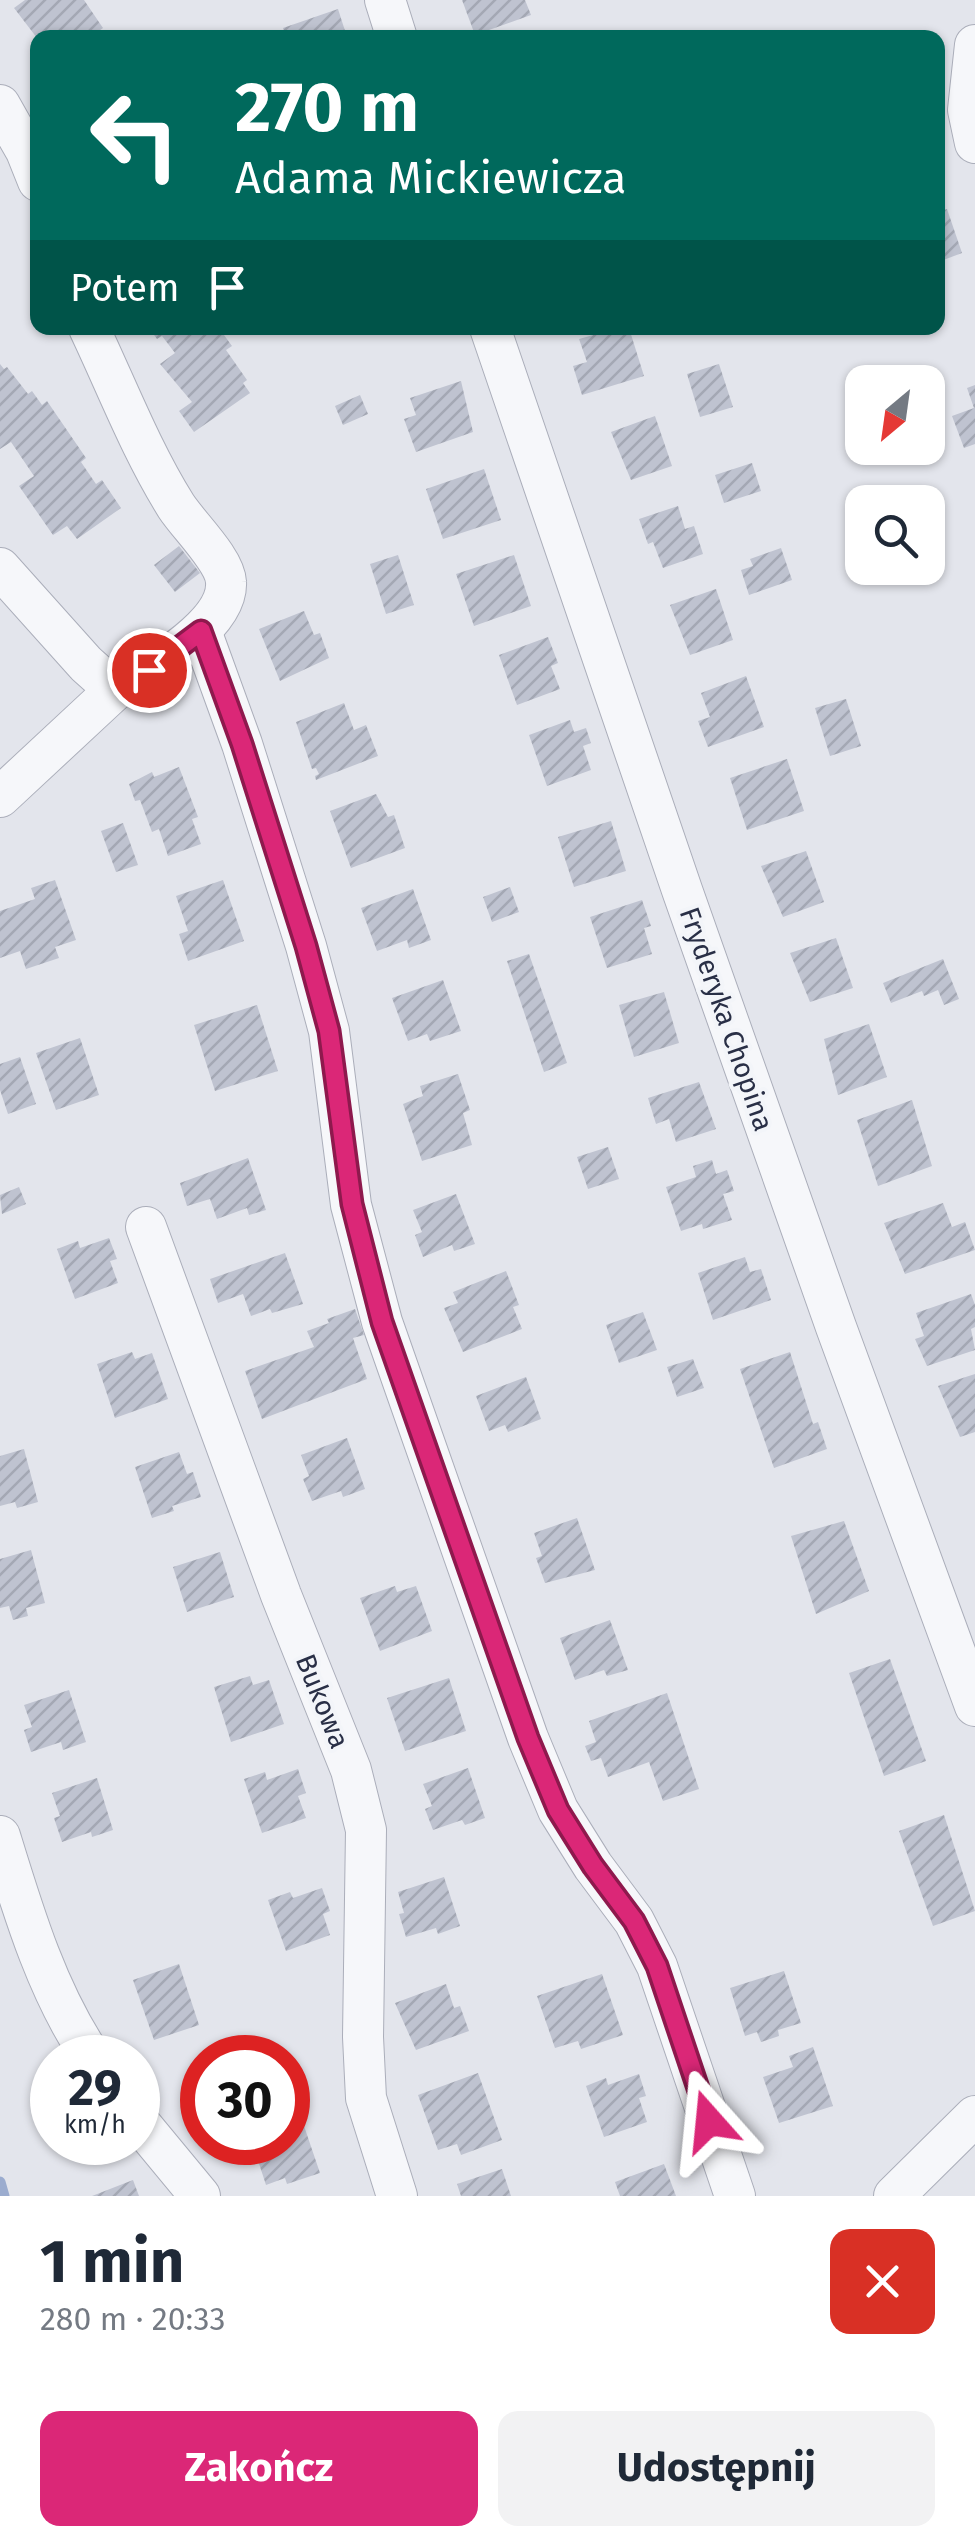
<!DOCTYPE html>
<html lang="pl">
<head>
<meta charset="utf-8">
<style>
  body { margin:0; font-family:"Fira Sans",sans-serif; background:#f2f2f3; color:#1f2937; height:100vh; display:flex; flex-direction:column; font-size:38px; white-space:nowrap }
  * { box-sizing:border-box; margin:0 }
  p { font-size:32px; color:#747a83 }
  .icon { flex:none; width:55px; height:55px; fill:none; stroke:currentColor; stroke-width:2; stroke-linecap:round; stroke-linejoin:round }
  .map { position:relative; height:2196px; overflow:hidden }
  .side { display:flex; flex-direction:column; background:#fff; flex:1 }
  .side>* { flex:none }
  .guide { position:absolute; left:30px; top:30px; width:915px; height:305px; border-radius:20px; box-shadow:0 2px 8px #0004; background:#00695c; color:#fff; overflow:hidden }
  .needle { width:65px; rotate:209deg }
  .fabs { position:absolute; left:845px; top:365px; display:grid; gap:20px }
  .fabs a { display:grid; place-items:center; width:100px; height:100px; border-radius:20px; background:#fff; box-shadow:0 2px 8px #0004; font-size:50px }
  .speed { position:absolute; left:30px; top:2035px; display:flex; gap:20px; font-size:50px; font-weight:700; text-align:center }
  .speed>* { display:grid; place-content:center; width:130px; height:130px; border-radius:50%; background:#fff; box-shadow:0 2px 8px #0004; line-height:1 }
  .speed small { font-size:25px; font-weight:400 }
  .speed .limit { border:15px solid #d22; background:#fff; color:#111 }
  .pin { position:absolute; display:grid; place-items:center; width:85px; height:85px; color:#fff; margin:-42px; border:5px solid #fff; border-radius:50%; box-shadow:0 2px 10px #0007 }
  .me { position:absolute; width:110px; margin:-55px; rotate:342deg; stroke-linejoin:round; filter:drop-shadow(0 0 8px #0008) }
  .turn { display:flex; align-items:center; gap:35px; height:210px; padding:0 40px; font-size:45px }
  .turn .icon { width:130px; height:130px; stroke-width:2.5 }
  .turn b { display:block; font-size:70px; line-height:85px }
  .then { display:flex; align-items:center; height:95px; padding:0 40px; background:#0003; gap:20px; font-size:38px }
  .round { display:grid; place-items:center; flex:none; width:105px; height:105px; border-radius:20px; background:#f2f2f3 }
  .headline { display:flex; align-items:center; justify-content:space-between; height:170px; padding:0 40px }
  h1 { font-size:60px; font-weight:700; line-height:75px }
  .cta { display:flex; gap:20px; margin-top:auto; padding:20px 40px }
  .cta a { flex:1; height:115px; border-radius:20px; background:#db2777; color:#fff; font-size:40px; font-weight:700; line-height:115px; text-align:center }
  .cta a+a { background:#f2f2f3; color:#1f2937 }
  .map>svg:first-child { display:block }
  .lines { fill:none; stroke-linecap:round; stroke-linejoin:round }
  .stream { stroke:#9baccf; stroke-width:11 }
  .building { fill:url(#building-hatch) }
  .minor-casing { stroke:#abaeba; stroke-width:42 }
  .minor { stroke:#f6f7fa; stroke-width:40 }
  .route-casing { stroke:#8e194d; stroke-width:25 }
  .route { stroke:#db2777; stroke-width:18 }
  .labels { text-anchor:middle; stroke-width:8; stroke-linejoin:round; paint-order:stroke }
  .street-label { font-size:28px; fill:#292f46; stroke:#f3f5f9 }
</style>
</head>
<body>
<div class="map">
<svg width="975" height="2196" viewBox="0 0 975 2196">
  <defs>
    <pattern id="building-hatch" width="6" height="6" patternUnits="userSpaceOnUse" patternTransform="scale(2.5)"><rect width="6" height="6" fill="#bfc3d0"/><path d="M-1 1l2-2M0 6l6-6M5 7l2-2" fill="none" stroke="#a4a8b4"/></pattern>
  </defs>
  <rect width="100%" height="100%" fill="#e3e5ec"/>
  <g class="lines">
    <polyline class="stream" points="0,2182 4,2196"/>
  </g>
  <g class="building">
    <polygon points="25,0 84,0 103,28 95,34 97,38 37,38 14,8"/>
    <polygon points="462,0 525,0 531,15 475,35"/>
    <polygon points="338,9 347,37 286,38 283,28"/>
    <polygon points="947,209 962,253 938,262 938,212"/>
    <polygon points="149,328 228,328 231,331 224,335 232,346 226,350 247,380 243,383 250,393 194,432 179,411 192,402 160,364 175,353 162,336 157,339"/>
    <polygon points="618,328 629,328 644,376 582,395 573,366 587,362 579,339"/>
    <polygon points="0,364 4,369 7,367 28,394 32,391 42,405 47,401 86,458 81,462 96,484 102,480 121,508 77,539 67,526 53,535 19,486 34,476 11,442 0,449"/>
    <polygon points="719,364 733,407 700,417 687,374"/>
    <polygon points="461,381 473,432 416,452 404,419 416,415 410,398"/>
    <polygon points="975,385 975,444 964,448 952,416 974,408 967,388"/>
    <polygon points="360,395 368,414 343,425 335,406"/>
    <polygon points="655,416 672,466 631,480 611,432"/>
    <polygon points="752,463 761,491 724,503 715,475"/>
    <polygon points="484,469 501,520 443,539 426,489"/>
    <polygon points="678,506 685,529 694,526 703,554 663,568 653,542 648,544 639,519"/>
    <polygon points="179,546 200,573 175,592 154,565"/>
    <polygon points="781,548 792,580 749,595 741,570 753,566 750,559"/>
    <polygon points="398,555 414,605 386,614 370,564"/>
    <polygon points="514,555 531,606 474,626 456,574"/>
    <polygon points="716,589 733,640 690,655 670,605"/>
    <polygon points="304,611 314,635 320,633 329,658 280,681 259,629"/>
    <polygon points="548,637 558,663 551,666 560,689 517,705 499,655"/>
    <polygon points="746,676 764,727 708,747 698,721 710,717 701,693"/>
    <polygon points="846,699 861,746 830,756 815,708"/>
    <polygon points="344,703 354,730 366,725 378,756 316,780 315,776 319,774 316,768 312,769 296,722"/>
    <polygon points="570,720 574,732 586,728 591,743 583,746 591,770 547,786 529,735"/>
    <polygon points="787,759 804,811 747,830 730,778"/>
    <polygon points="179,767 198,817 192,819 201,844 168,856 159,829 152,832 140,800 135,801 129,784 152,772 154,777"/>
    <polygon points="376,794 388,817 394,815 405,848 351,868 330,811"/>
    <polygon points="611,821 626,871 574,887 558,837"/>
    <polygon points="123,823 138,865 116,872 101,831"/>
    <polygon points="806,851 824,902 783,917 761,866"/>
    <polygon points="55,880 76,940 55,947 59,958 26,969 20,951 0,958 0,911 35,899 31,888"/>
    <polygon points="223,880 244,941 188,961 179,934 188,931 176,896"/>
    <polygon points="510,887 519,912 492,922 483,897"/>
    <polygon points="413,889 431,940 409,948 407,940 377,951 361,908"/>
    <polygon points="642,900 651,926 644,928 652,954 607,968 590,917"/>
    <polygon points="836,938 853,988 810,1002 790,953"/>
    <polygon points="529,954 567,1063 544,1072 507,961"/>
    <polygon points="943,959 959,999 944,1005 938,990 924,996 922,991 891,1003 883,983"/>
    <polygon points="443,980 461,1031 430,1041 427,1034 408,1041 392,998"/>
    <polygon points="664,992 679,1043 634,1057 619,1005"/>
    <polygon points="257,1005 278,1071 215,1091 194,1025"/>
    <polygon points="869,1024 887,1077 838,1095 824,1039"/>
    <polygon points="80,1038 99,1095 56,1110 36,1053"/>
    <polygon points="20,1057 36,1104 8,1114 0,1090 0,1064"/>
    <polygon points="458,1074 470,1110 463,1113 472,1145 422,1161 403,1104 423,1096 420,1086"/>
    <polygon points="699,1082 716,1129 676,1142 669,1119 656,1124 648,1098"/>
    <polygon points="912,1100 932,1166 878,1186 857,1120"/>
    <polygon points="608,1147 619,1179 588,1189 577,1157"/>
    <polygon points="248,1158 266,1210 249,1215 247,1208 217,1219 210,1199 187,1206 180,1183"/>
    <polygon points="712,1160 716,1174 727,1170 734,1191 723,1194 732,1220 703,1229 702,1224 681,1231 666,1187 696,1177 693,1166"/>
    <polygon points="19,1187 26,1204 2,1214 0,1195"/>
    <polygon points="456,1194 475,1244 454,1251 452,1245 423,1257 415,1235 422,1232 413,1210"/>
    <polygon points="943,1203 952,1227 965,1222 975,1250 905,1274 884,1223"/>
    <polygon points="109,1238 117,1259 110,1261 118,1283 75,1299 57,1249 78,1241 80,1248"/>
    <polygon points="285,1253 303,1304 272,1313 270,1309 251,1316 243,1294 218,1303 210,1279"/>
    <polygon points="745,1257 750,1272 761,1269 771,1300 713,1320 698,1273"/>
    <polygon points="506,1271 519,1305 513,1307 522,1329 463,1352 444,1308 458,1303 453,1292"/>
    <polygon points="971,1294 975,1305 975,1327 971,1329 975,1350 927,1366 915,1339 924,1336 916,1313"/>
    <polygon points="355,1309 364,1335 353,1338 367,1379 262,1419 245,1371 314,1347 307,1331 329,1323 327,1319"/>
    <polygon points="643,1312 657,1350 619,1363 606,1325"/>
    <polygon points="132,1352 135,1359 152,1353 168,1399 115,1418 97,1364"/>
    <polygon points="790,1352 813,1424 818,1422 827,1449 774,1468 740,1369"/>
    <polygon points="693,1359 704,1388 677,1397 667,1367"/>
    <polygon points="975,1374 975,1432 960,1437 938,1386"/>
    <polygon points="526,1377 541,1419 508,1432 505,1425 489,1431 476,1396"/>
    <polygon points="347,1438 365,1489 343,1497 341,1491 312,1501 303,1479 309,1476 301,1455"/>
    <polygon points="24,1449 38,1502 17,1508 15,1502 0,1506 0,1456"/>
    <polygon points="179,1452 187,1474 193,1472 201,1497 172,1506 174,1511 152,1518 135,1467"/>
    <polygon points="577,1518 595,1570 545,1583 536,1558 542,1556 534,1533"/>
    <polygon points="844,1521 869,1591 816,1614 791,1536"/>
    <polygon points="31,1550 45,1603 26,1608 28,1616 13,1620 9,1606 0,1608 0,1559"/>
    <polygon points="220,1552 234,1597 187,1612 173,1567"/>
    <polygon points="395,1586 397,1592 416,1586 432,1631 380,1651 360,1598"/>
    <polygon points="610,1620 628,1670 607,1676 604,1670 575,1680 560,1638"/>
    <polygon points="890,1659 926,1761 884,1776 849,1673"/>
    <polygon points="250,1676 253,1685 269,1680 284,1724 231,1742 214,1687"/>
    <polygon points="449,1678 466,1731 405,1751 387,1698"/>
    <polygon points="69,1690 86,1742 63,1750 61,1742 31,1752 24,1730 32,1727 24,1705"/>
    <polygon points="667,1693 699,1789 663,1801 649,1762 608,1777 601,1758 591,1761 585,1746 596,1742 589,1721"/>
    <polygon points="468,1768 485,1818 465,1825 462,1820 433,1830 425,1809 432,1806 423,1784"/>
    <polygon points="298,1769 306,1793 298,1796 306,1818 262,1833 244,1779 265,1772 267,1780"/>
    <polygon points="97,1778 113,1830 92,1837 91,1832 62,1842 54,1818 60,1816 52,1793"/>
    <polygon points="944,1815 975,1911 933,1926 899,1831"/>
    <polygon points="444,1877 460,1926 438,1934 436,1928 406,1937 399,1914 404,1913 398,1892"/>
    <polygon points="322,1888 330,1911 323,1914 330,1935 286,1951 268,1900 290,1892 293,1898"/>
    <polygon points="179,1964 199,2025 154,2040 133,1980"/>
    <polygon points="784,1971 801,2023 778,2030 779,2036 761,2042 757,2032 745,2036 730,1988"/>
    <polygon points="602,1974 623,2035 581,2049 578,2041 555,2048 537,1996"/>
    <polygon points="446,1984 454,2008 460,2006 469,2031 416,2050 395,2003"/>
    <polygon points="813,2047 833,2106 779,2123 763,2077 793,2067 789,2056"/>
    <polygon points="478,2073 502,2140 461,2155 457,2144 438,2150 418,2095"/>
    <polygon points="639,2074 646,2096 639,2098 647,2122 604,2137 586,2086 606,2078 608,2085"/>
    <polygon points="303,2123 320,2173 287,2184 285,2178 266,2185 252,2142 288,2142 288,2128"/>
    <polygon points="664,2164 676,2196 620,2196 615,2182"/>
    <polygon points="502,2169 511,2196 461,2196 457,2184"/>
    <polygon points="133,2180 139,2196 92,2196"/>
  </g>
  <g class="lines">
    <g class="minor-casing">
      <g id="minor">
        <polyline points="385,0 397,38"/>
        <polyline points="975,45 968,110 975,143"/>
        <polyline points="0,105 26,151 38,181"/>
        <polyline points="490,328 682,890 836,1327 975,1706"/>
        <path d="M 0,568 L 86,664 L 115,690 C 147,671 229,626 226,582 C 225,560 189,526 176,506 C 141,450 117,387 89,328"/>
        <polyline points="201,631 242,744 306,946 329,1031 351,1205 382,1322 528,1738 558,1810 593,1866 634,1921 657,1966 735,2196"/>
        <polyline points="0,797 115,690"/>
        <polyline points="146,1227 281,1595 351,1770 366,1830 363,2037 366,2098 397,2196"/>
        <path d="M 0,1836 C 23,1911 47,1992 92,2058"/>
        <polyline points="138,2121 200,2196"/>
        <polyline points="894,2196 975,2116"/>
      </g>
    </g>
    <use href="#minor" class="minor"/>
  </g>
  <g class="lines">
    <g class="route-casing">
      <polyline id="route" points="149,670 201,631 242,744 306,946 329,1031 352,1204 382,1322 528,1738 558,1810 593,1866 634,1921 657,1966 709,2121"/>
    </g>
    <use href="#route" class="route"/>
  </g>
  <g class="labels">
    <g class="street-label">
      <text transform="translate(727 1019) rotate(71)" y="10">Fryderyka Chopina</text>
      <text transform="translate(323 1701) rotate(68)" y="10">Bukowa</text>
    </g>
  </g>
</svg>
<div class="fabs">
<a><svg class="needle" viewBox="-14 -14 28 28"><path d="M0-13l5 13h-10z" fill="#e53935"/><path d="M0 13l5-13h-10z" fill="#747a83"/></svg></a>
<a><svg class="icon" aria-label="search" viewBox="0 0 24 24"><circle cx="10" cy="10" r="6"/><path d="M15 15l6 6"/></svg></a>
</div>
<div class="speed"><div>29<small>km/h</small></div><div class="limit">30</div></div>
<div class="pin" style="left:149px;top:670px;background:#d93025"><svg class="icon" aria-label="arrive" viewBox="0 0 24 24"><path d="M6 21V4h12l-3 4 3 4H6"/></svg></div>
<svg class="me" style="left:709px;top:2121px" viewBox="-20 -20 40 40"><path d="M0-17L14 15 0 8-14 15z" fill="#db2777" stroke="#fff" stroke-width="4"/></svg>
<div class="guide">
<div class="turn"><svg class="icon" aria-label="left" viewBox="0 0 24 24"><path d="M17 20v-9H6M10 6l-5 5 5 5"/></svg><div><b>270 m</b>Adama Mickiewicza</div></div>
<div class="then">Potem<svg class="icon" aria-label="arrive" viewBox="0 0 24 24"><path d="M6 21V4h12l-3 4 3 4H6"/></svg></div>
</div>
</div>
<section class="side">
<div class="headline"><div><h1>1 min</h1><p>280 m · 20:33</p></div><a class="round" style="background:#d93025;color:#fff"><svg class="icon" aria-label="close" viewBox="0 0 24 24"><path d="M6 6l12 12M18 6L6 18"/></svg></a></div>
<div class="cta"><a>Zakończ</a><a>Udostępnij</a></div>
</section>
</body>
</html>
